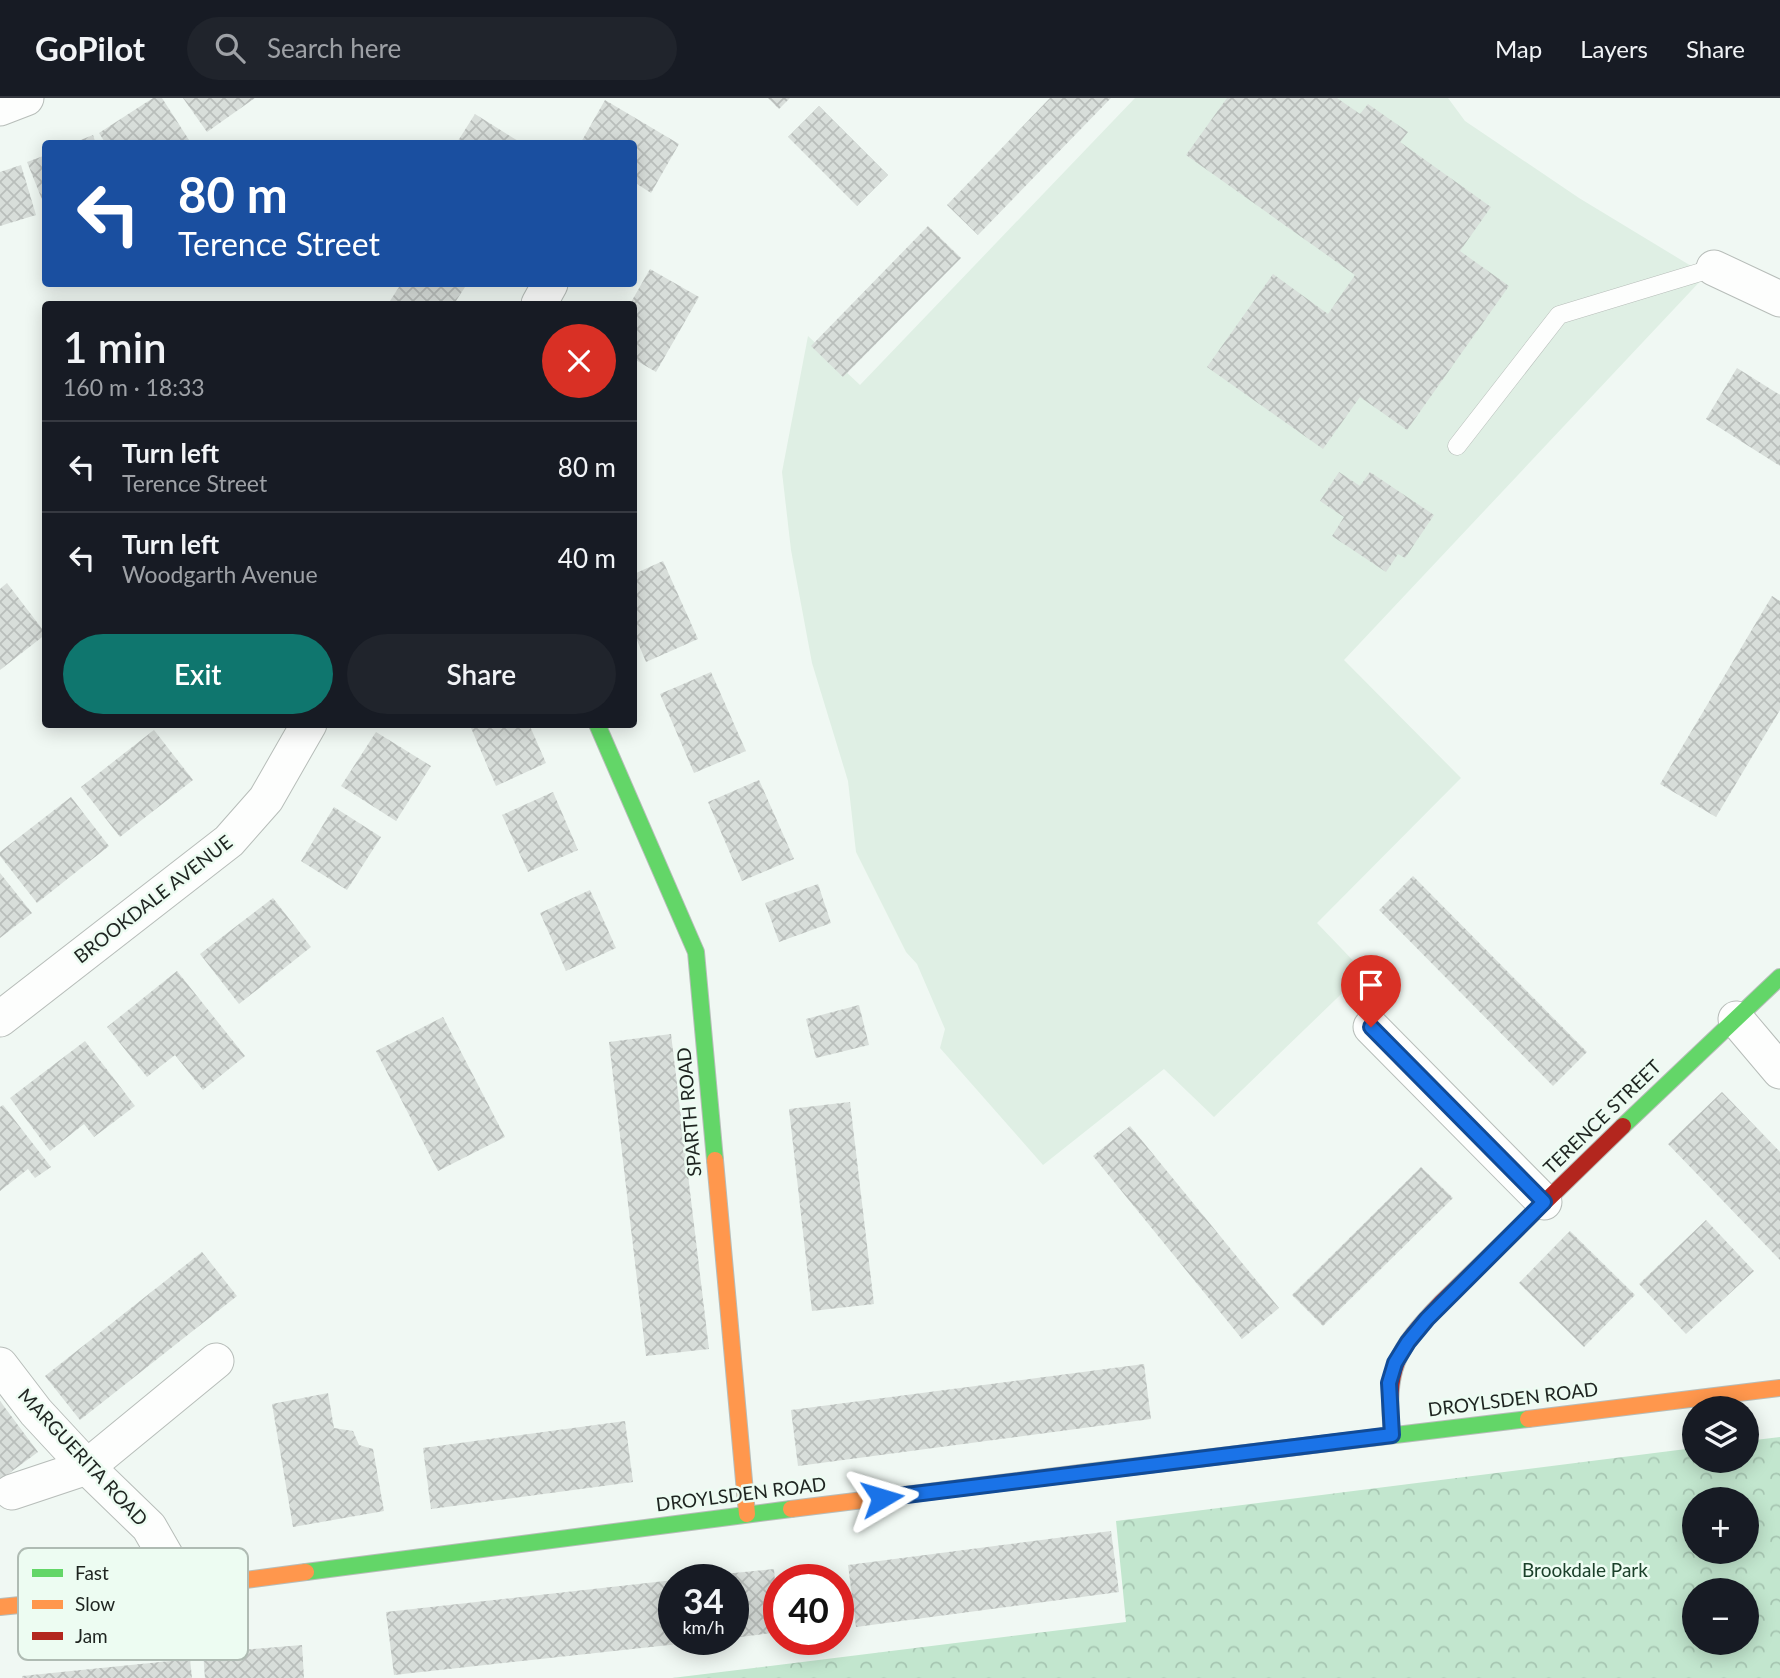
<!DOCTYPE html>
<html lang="en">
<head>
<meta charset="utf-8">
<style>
  body { margin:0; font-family:Lato,sans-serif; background:#20242c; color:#f1f3f6; height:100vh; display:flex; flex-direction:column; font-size:26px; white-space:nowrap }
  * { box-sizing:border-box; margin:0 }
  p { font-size:23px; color:#9ea1a6 }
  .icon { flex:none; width:38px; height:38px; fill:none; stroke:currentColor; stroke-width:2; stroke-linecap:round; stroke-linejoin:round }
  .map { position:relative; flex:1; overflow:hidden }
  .panel { position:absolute; left:42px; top:203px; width:595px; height:427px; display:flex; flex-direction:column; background:#171b24; border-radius:7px; box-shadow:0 4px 18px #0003 }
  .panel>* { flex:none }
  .guide { position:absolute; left:42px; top:42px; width:595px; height:147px; border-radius:7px; box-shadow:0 4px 18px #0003; background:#1a4fa0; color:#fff; overflow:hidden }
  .fabs { position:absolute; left:1682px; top:1298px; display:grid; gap:14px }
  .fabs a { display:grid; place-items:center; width:77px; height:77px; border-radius:50%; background:#171b24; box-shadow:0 4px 18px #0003; font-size:35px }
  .speed { position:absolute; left:658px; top:1466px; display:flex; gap:14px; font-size:35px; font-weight:700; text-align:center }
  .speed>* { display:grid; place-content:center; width:91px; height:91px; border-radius:50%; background:#171b24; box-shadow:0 4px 18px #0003; line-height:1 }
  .speed small { font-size:18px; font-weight:400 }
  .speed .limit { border:10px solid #d22; background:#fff; color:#111 }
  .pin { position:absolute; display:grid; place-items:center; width:60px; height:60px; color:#fff; margin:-72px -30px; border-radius:50% 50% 50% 0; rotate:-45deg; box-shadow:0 0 7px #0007 }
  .pin .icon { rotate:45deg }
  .me { position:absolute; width:77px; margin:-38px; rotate:83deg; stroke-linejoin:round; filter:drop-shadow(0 0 5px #0008) }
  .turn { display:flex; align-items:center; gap:24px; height:147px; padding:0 21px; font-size:32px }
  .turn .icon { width:91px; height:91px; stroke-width:2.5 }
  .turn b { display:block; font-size:49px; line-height:60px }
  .round { display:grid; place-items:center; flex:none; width:74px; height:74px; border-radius:37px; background:#20242c }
  .summary { display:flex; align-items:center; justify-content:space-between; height:119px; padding:0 21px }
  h1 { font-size:42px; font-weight:600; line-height:52px }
  .cta { display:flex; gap:14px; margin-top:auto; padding:14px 21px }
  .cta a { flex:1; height:80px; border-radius:42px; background:#0f766e; color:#fff; font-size:28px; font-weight:600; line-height:80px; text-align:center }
  .cta a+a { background:#20242c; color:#f1f3f6 }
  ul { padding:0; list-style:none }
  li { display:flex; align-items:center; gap:21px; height:91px; padding:0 21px; border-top:2px solid #363941 }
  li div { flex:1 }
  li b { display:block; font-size:26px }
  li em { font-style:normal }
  header { display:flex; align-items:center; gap:42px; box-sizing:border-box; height:98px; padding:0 35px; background:#171b24; border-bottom:2px solid #363941 }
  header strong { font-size:33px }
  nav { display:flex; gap:38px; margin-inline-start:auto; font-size:24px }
  .search { width:490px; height:63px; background:#20242c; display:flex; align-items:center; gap:18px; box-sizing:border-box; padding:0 24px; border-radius:38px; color:#9ea1a6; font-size:26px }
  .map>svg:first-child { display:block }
  .built { fill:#dfefe4 }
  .park { fill:url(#park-crowns); fill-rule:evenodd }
  .building { fill:url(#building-cross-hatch) }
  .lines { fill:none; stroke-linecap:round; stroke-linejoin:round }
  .lane-casing { stroke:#b7bdb9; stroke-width:19 }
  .street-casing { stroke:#b7bdb9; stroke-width:37 }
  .fast-casing { stroke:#b7bdb9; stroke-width:18 }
  .slow-casing { stroke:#b7bdb9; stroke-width:18 }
  .jam-casing { stroke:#b7bdb9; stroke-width:18 }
  .lane { stroke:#fdfefd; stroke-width:18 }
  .street { stroke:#fdfefd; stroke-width:35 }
  .fast { stroke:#63d668; stroke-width:16 }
  .slow { stroke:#ff974d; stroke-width:16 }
  .jam { stroke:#b3261e; stroke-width:16 }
  .route-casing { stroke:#114b97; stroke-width:18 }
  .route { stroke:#1a73e8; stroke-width:12 }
  .labels { text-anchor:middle; stroke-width:5; stroke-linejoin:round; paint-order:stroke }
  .street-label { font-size:19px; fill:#1e2420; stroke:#edfcf2 }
  .park-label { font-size:19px; fill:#1b402a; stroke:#edfcf2 }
  .key { fill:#edfcf2; stroke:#afbbb3; stroke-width:2 }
  .key-label { font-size:19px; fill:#1e2420 }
</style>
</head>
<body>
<header>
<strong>GoPilot</strong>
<div class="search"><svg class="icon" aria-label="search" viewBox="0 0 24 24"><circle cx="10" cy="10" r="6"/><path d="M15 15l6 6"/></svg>Search here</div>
<nav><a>Map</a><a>Layers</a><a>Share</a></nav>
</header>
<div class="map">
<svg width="1780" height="1580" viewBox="0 0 1780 1580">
  <defs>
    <pattern id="park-crowns" width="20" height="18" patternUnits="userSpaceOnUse" patternTransform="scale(1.75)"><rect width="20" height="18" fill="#c2e6ce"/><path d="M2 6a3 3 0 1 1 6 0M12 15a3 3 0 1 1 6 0" fill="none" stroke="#a6c5b1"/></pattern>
    <pattern id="building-cross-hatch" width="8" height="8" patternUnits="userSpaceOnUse" patternTransform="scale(1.75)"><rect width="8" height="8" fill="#d8deda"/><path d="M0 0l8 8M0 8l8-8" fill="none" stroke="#b9bebb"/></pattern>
  </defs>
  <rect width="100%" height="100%" fill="#f0f8f3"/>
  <polygon class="built" points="1135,0 1448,0 1465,23 1579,100 1706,177 1344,562 1461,680 1317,825 1364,874 1214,1019 1164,971 1043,1067 940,950 945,931 917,866 906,854 856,754 848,683 812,565 791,452 782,374 808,238 860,287"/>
  <path class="park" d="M 1780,1339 L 1780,1580 L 672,1580 L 1126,1524 L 1116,1423 L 1694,1350 L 1694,1363 L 1746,1363 L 1747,1343 ZM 1694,1402 L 1746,1402 L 1746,1454 L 1694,1454 ZM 1694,1493 L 1746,1493 L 1746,1545 L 1694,1545 Z"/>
  <g class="building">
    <polygon points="153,0 162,0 189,42 184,46 106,46 99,35"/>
    <polygon points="183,0 255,0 207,34"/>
    <polygon points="768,0 790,0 779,11"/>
    <polygon points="1050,0 1111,0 978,137 947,107"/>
    <polygon points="1227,0 1337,0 1360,16 1368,6 1408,34 1400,44 1491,109 1460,153 1509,188 1407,332 1360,299 1323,351 1207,269 1273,176 1328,216 1355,177 1186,57"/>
    <polygon points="605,2 679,46 651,95 634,84 634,46 580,46"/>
    <polygon points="819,8 888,77 857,108 788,39"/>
    <polygon points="475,16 523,46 456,46"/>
    <polygon points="93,37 96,46 73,46 73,45"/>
    <polygon points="46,57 46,109 45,109 27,64"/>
    <polygon points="21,67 36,117 0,128 0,74"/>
    <polygon points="928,128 961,160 843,279 811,248"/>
    <polygon points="650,171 699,199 656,274 634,261 634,206 630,206"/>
    <polygon points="401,186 467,186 454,206 388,206"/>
    <polygon points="1737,270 1780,297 1780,368 1706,321"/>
    <polygon points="1339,374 1360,388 1370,374 1434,417 1405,460 1398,456 1386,474 1332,438 1344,419 1320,403"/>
    <polygon points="663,463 698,541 646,564 634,535 634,476"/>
    <polygon points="7,485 46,536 0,572 0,491"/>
    <polygon points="1772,498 1780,503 1780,612 1716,719 1660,686"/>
    <polygon points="711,574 746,653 694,675 660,596"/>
    <polygon points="478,626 529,626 546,665 496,688 471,630"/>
    <polygon points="154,632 193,682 120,739 81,689"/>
    <polygon points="376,634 431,668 396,723 341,688"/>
    <polygon points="759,682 794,761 742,783 708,704"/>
    <polygon points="553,694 578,752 528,774 502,717"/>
    <polygon points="71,699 109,748 37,805 0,758 0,754"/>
    <polygon points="334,709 381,739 347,792 301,763"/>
    <polygon points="0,775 32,815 0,840"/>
    <polygon points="1413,778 1587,954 1553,988 1379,812"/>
    <polygon points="818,786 831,825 779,844 765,805"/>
    <polygon points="590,792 616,850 566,873 540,815"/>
    <polygon points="273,800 311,849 239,906 200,856"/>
    <polygon points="177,873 245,958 203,992 175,957 147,979 107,929"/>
    <polygon points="859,907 869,947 816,960 806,921"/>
    <polygon points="443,919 505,1039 438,1073 376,953"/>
    <polygon points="671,936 709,1251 646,1258 609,944"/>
    <polygon points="85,943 135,1008 94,1039 84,1026 50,1053 10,1000"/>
    <polygon points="1722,994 1780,1054 1780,1162 1668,1046"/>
    <polygon points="850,1004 874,1206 812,1213 789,1011"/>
    <polygon points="3,1007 51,1069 35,1080 28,1071 0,1093 0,1009"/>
    <polygon points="1130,1028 1279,1210 1242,1241 1093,1058"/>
    <polygon points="1421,1069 1453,1100 1323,1228 1292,1197"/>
    <polygon points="1706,1122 1754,1173 1686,1236 1639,1186"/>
    <polygon points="1570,1133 1635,1197 1584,1249 1519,1185"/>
    <polygon points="202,1154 237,1198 80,1322 45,1278"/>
    <polygon points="1144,1266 1151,1321 798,1368 791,1312"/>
    <polygon points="328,1295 334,1330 353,1333 359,1347 373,1351 384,1413 293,1429 272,1306"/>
    <polygon points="0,1303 38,1354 0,1382"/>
    <polygon points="625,1323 633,1384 431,1411 423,1350"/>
    <polygon points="1111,1433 1119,1494 856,1529 848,1467"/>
    <polygon points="774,1471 779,1534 733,1540 733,1482 684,1482 684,1480"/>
    <polygon points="674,1482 674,1542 697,1542 697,1544 394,1577 386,1514"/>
    <polygon points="302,1547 304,1580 205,1580 203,1555"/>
    <polygon points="190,1561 192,1580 22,1580 22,1578"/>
  </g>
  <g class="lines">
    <g class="lane-casing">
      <polyline id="lane" points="1457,348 1559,217 1714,170"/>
    </g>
    <g class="street-casing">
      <g id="street">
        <polyline points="0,10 26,0"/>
        <polyline points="1714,170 1780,201"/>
        <polyline points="539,206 550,186"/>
        <polyline points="0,921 229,743 266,701 309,626"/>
        <polyline points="1736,921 1780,973"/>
        <polyline points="1371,929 1544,1104"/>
        <polyline points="0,1267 36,1314 87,1369 149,1429 184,1490"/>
        <polyline points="12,1394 87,1369 216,1263"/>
      </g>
    </g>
    <g class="fast-casing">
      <g id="fast">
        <polyline points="597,626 696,854 715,1062"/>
        <polyline points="1623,1028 1780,879"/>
        <polyline points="1080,1375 1528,1321"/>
        <polyline points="306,1474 791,1411"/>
      </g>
    </g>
    <g class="slow-casing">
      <g id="slow">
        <polyline points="715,1062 747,1416"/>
        <polyline points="1528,1321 1780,1290"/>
        <polyline points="791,1411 1080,1375"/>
        <polyline points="0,1509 184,1490 306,1474"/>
      </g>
    </g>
    <g class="jam-casing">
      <path id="jam" d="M 1392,1337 C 1386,1270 1395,1253 1441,1205 L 1623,1028"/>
    </g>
    <use href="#lane" class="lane"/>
    <use href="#street" class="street"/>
    <use href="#fast" class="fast"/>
    <use href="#slow" class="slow"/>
    <use href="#jam" class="jam"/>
  </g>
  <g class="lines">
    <g class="route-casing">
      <polyline id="route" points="882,1400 1392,1337 1389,1285 1395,1265 1408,1244 1427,1221 1544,1104 1371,929"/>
    </g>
    <use href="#route" class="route"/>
  </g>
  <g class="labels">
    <g class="street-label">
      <text transform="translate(153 801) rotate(-38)" y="7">BROOKDALE AVENUE</text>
      <text transform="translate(689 1014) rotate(-95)" y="7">SPARTH ROAD</text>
      <text transform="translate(1602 1019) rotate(-44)" y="7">TERENCE STREET</text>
      <text transform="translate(1513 1301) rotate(-7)" y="7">DROYLSDEN ROAD</text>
      <text transform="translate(83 1359) rotate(47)" y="7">MARGUERITA ROAD</text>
      <text transform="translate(741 1396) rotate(-7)" y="7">DROYLSDEN ROAD</text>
    </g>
    <g class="park-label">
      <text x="1585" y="1479">Brookdale Park</text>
    </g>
  </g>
  <rect x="18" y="1450" width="230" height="112" rx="10" class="key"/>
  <rect x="32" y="1471" width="31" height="8" fill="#63d668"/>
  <rect x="32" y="1502" width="31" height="9" fill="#ff974d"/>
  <rect x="32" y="1534" width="31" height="8" fill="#b3261e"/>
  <g class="key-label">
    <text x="75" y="1482">Fast</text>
    <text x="75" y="1513">Slow</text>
    <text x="75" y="1545">Jam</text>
  </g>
</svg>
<div class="fabs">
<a><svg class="icon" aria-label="layers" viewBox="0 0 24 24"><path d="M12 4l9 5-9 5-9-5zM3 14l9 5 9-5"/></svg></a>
<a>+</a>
<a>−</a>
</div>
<div class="speed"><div>34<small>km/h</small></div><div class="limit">40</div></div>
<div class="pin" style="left:1371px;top:929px;background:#d93025"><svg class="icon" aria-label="arrive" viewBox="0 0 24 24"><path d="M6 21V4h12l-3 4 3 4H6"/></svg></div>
<svg class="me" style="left:882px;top:1400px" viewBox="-20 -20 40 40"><path d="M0-17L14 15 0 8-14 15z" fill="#1a73e8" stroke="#fff" stroke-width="4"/></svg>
<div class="guide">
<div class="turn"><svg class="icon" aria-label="left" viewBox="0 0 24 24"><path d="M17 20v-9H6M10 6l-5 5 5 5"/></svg><div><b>80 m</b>Terence Street</div></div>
</div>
<section class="panel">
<div class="summary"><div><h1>1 min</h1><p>160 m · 18:33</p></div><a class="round" style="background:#d93025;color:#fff"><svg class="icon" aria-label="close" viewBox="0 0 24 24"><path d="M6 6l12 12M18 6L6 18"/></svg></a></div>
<ul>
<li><svg class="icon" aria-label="left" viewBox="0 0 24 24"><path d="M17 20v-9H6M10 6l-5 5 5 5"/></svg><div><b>Turn left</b><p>Terence Street</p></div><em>80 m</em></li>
<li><svg class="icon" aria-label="left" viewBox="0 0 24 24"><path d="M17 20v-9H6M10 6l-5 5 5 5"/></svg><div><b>Turn left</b><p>Woodgarth Avenue</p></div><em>40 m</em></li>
</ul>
<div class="cta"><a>Exit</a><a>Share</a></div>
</section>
</div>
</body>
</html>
